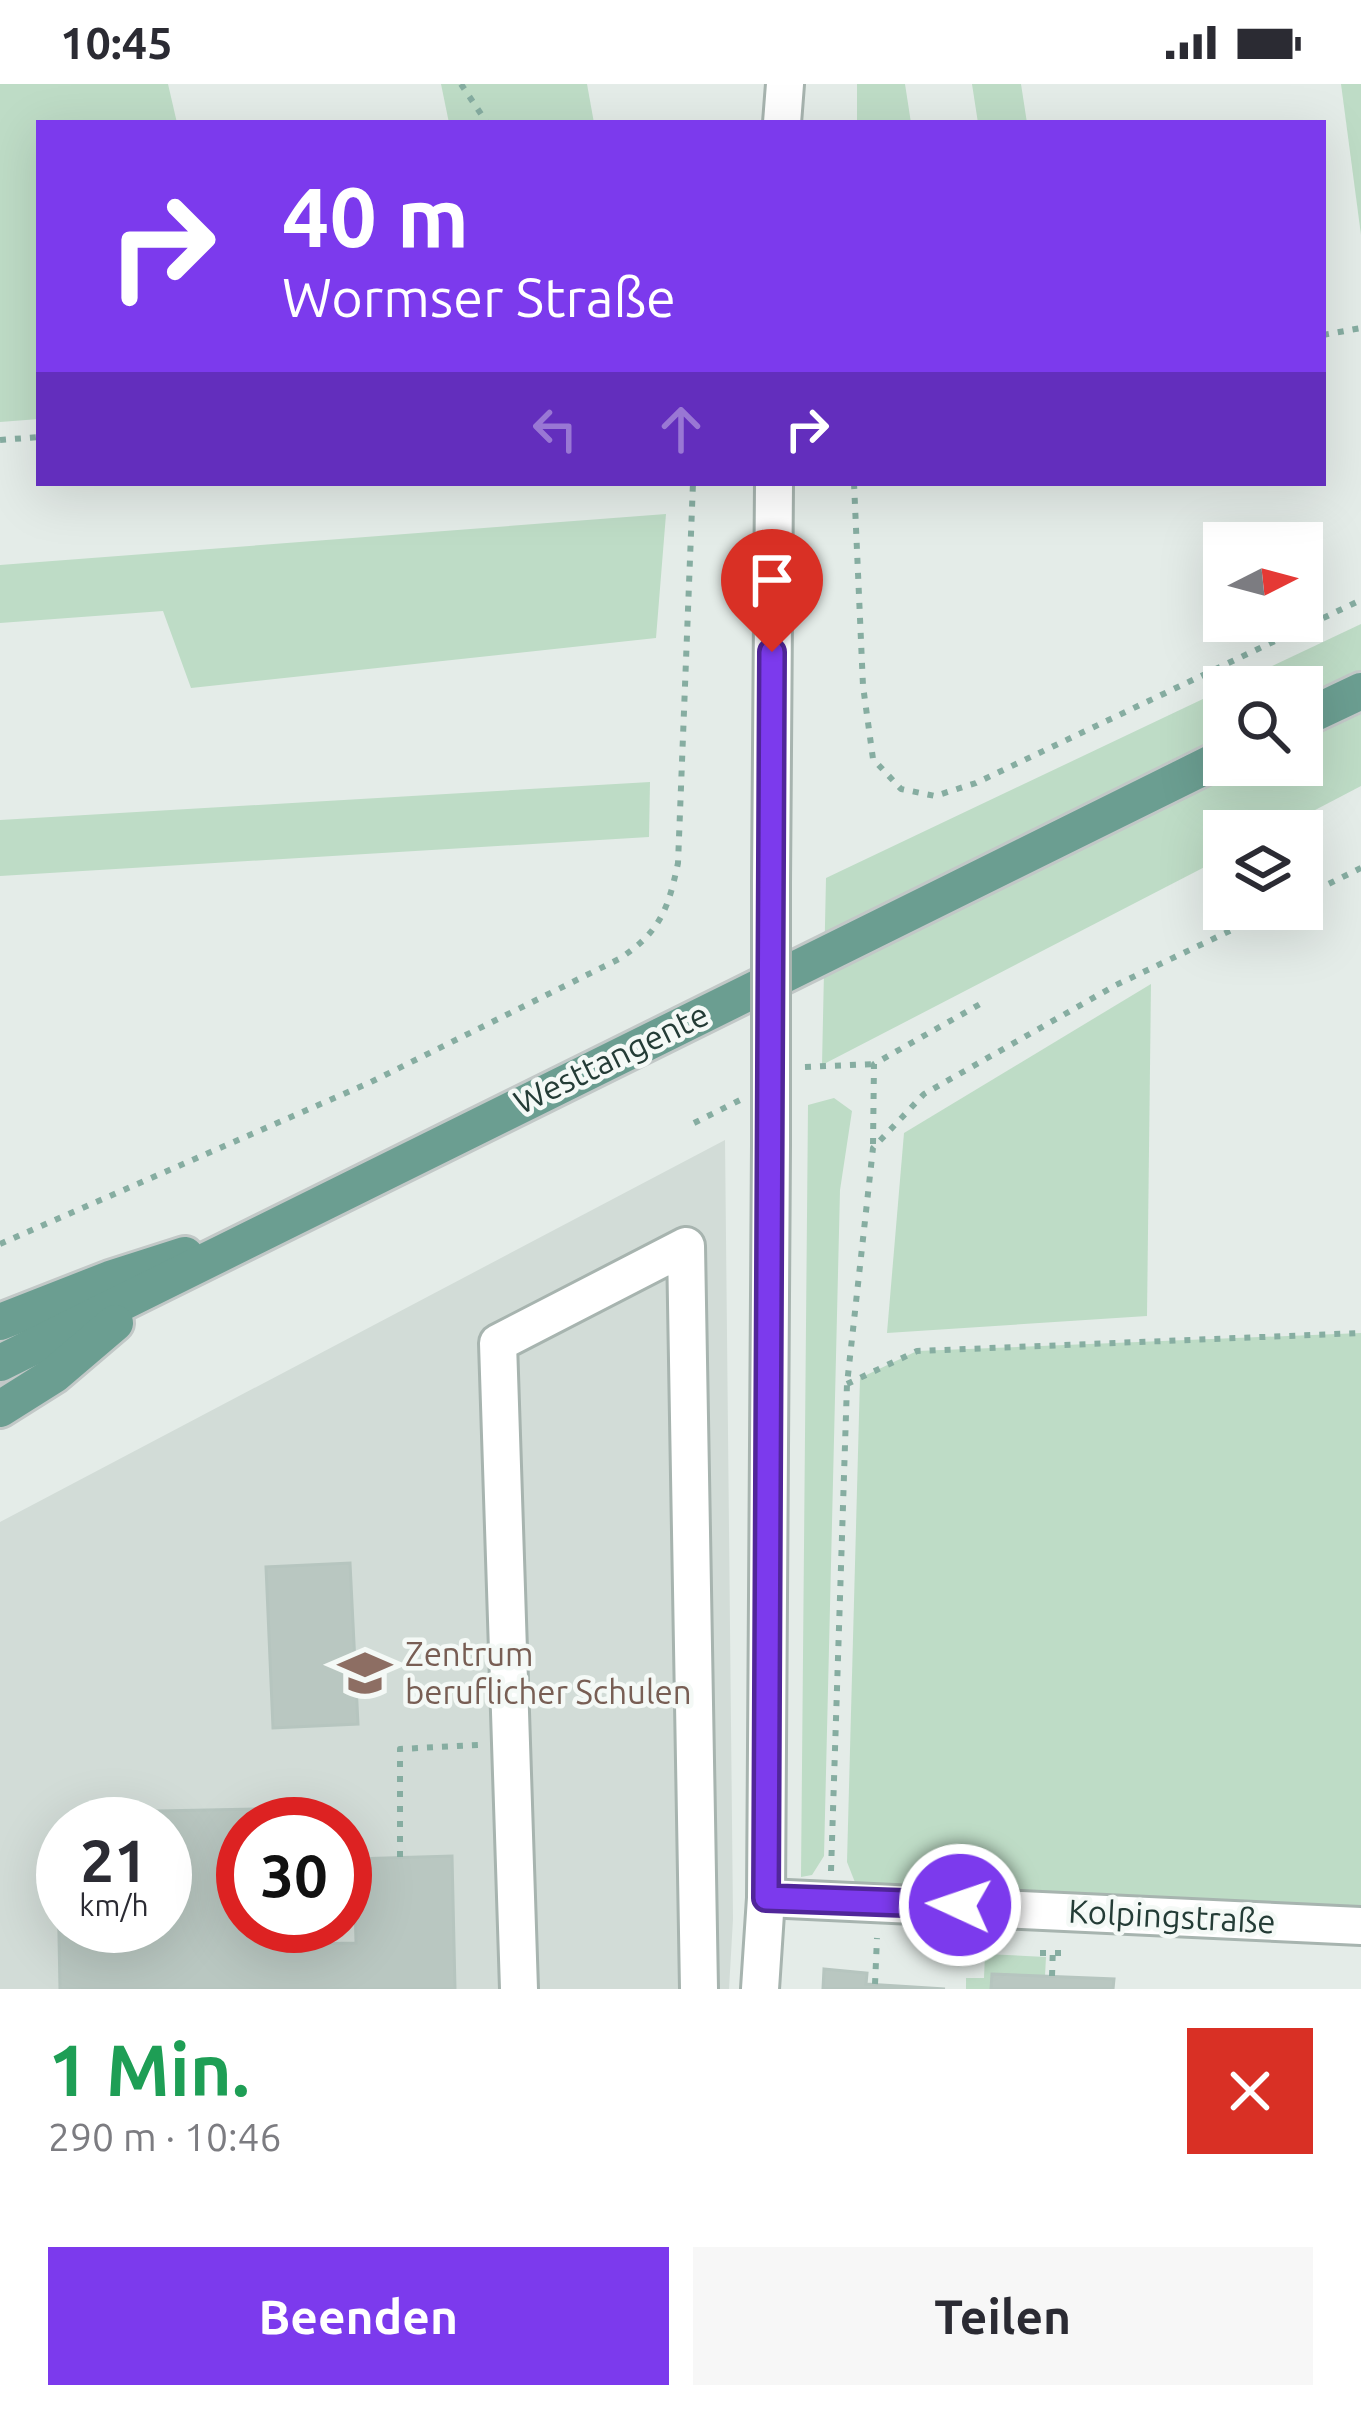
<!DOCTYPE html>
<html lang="de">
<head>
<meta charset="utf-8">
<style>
  body { margin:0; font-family:Ubuntu,sans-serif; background:#f7f7f7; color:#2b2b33; height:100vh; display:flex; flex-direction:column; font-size:45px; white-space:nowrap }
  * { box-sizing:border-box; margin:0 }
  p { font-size:39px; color:#7c7c81 }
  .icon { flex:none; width:66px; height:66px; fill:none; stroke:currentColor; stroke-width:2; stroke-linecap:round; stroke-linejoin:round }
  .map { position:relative; height:1905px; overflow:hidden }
  .drawer { display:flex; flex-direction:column; background:#fff; flex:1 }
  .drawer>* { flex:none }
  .banner { position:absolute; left:36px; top:36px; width:1290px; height:366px; border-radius:0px; box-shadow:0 12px 48px #0002; background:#7c3aed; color:#fff; overflow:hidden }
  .needle { width:78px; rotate:84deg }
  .controls { position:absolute; left:1203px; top:438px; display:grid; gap:24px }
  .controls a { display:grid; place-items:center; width:120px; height:120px; border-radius:0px; background:#fff; box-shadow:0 12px 48px #0002; font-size:60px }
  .speed { position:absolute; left:36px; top:1713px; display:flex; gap:24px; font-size:60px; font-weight:700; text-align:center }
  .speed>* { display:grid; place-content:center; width:156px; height:156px; border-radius:50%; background:#fff; box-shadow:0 12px 48px #0002; line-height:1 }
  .speed small { font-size:30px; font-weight:400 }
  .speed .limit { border:18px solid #d22; background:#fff; color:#111 }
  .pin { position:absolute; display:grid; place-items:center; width:102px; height:102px; color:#fff; margin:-123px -51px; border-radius:50% 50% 50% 0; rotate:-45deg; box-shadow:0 0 12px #0007 }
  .pin .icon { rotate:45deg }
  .me { position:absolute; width:132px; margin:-66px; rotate:273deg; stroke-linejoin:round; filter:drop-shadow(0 0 9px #0008) }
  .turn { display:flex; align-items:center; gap:42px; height:252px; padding:0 48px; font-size:54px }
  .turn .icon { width:156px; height:156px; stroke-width:2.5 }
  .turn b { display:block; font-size:84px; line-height:102px }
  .lanes { display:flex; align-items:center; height:114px; padding:0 48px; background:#0003; justify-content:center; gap:60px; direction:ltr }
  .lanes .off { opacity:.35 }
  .round { display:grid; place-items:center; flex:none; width:126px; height:126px; border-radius:0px; background:#f7f7f7 }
  .summary { display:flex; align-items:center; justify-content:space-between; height:204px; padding:0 48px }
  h1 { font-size:72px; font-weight:700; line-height:90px; color:#1e9e55 }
  .action { display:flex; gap:24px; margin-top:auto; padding:24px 48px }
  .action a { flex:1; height:138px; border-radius:0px; background:#7c3aed; color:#fff; font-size:48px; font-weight:700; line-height:138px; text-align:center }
  .action a+a { background:#f7f7f7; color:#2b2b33 }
  .status { display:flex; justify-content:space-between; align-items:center; height:84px; padding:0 60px; background:#fff; direction:ltr }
  .status svg { height:33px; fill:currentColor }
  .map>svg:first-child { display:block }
  .built { fill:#d2dcd7; fill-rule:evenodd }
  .green { fill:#bedcc6 }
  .building { fill:#b9c7c1; stroke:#b6c5bf; stroke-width:3 }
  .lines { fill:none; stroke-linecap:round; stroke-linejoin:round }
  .minor-casing { stroke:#a7b4af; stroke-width:42 }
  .major-casing { stroke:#c2c8c7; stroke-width:42 }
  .path { stroke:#86ada1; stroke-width:6; stroke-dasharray:6 9; stroke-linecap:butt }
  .minor { stroke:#fff; stroke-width:36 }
  .major { stroke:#6b9e91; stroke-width:36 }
  .minor-bridge-casing { stroke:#a7b4af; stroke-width:42; stroke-linecap:butt }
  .minor-bridge { stroke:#fff; stroke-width:36 }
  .route-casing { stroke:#51269a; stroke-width:30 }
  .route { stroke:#7c3aed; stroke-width:21 }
  .labels { text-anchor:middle; stroke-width:9; stroke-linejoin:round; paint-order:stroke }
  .street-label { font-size:33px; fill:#243c36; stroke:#f4f9f6 }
  .education-label { font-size:33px; fill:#785e54; stroke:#f4f9f6; text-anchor:start }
</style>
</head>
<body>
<div class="status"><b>10:45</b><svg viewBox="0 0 49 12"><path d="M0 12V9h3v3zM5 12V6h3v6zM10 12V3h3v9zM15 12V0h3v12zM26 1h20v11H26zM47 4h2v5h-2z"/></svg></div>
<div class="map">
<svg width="1361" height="1905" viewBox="0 0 1361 1905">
  <rect width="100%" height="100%" fill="#e4ece8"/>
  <path class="built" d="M 725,1056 L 733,1835 L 729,1905 L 0,1905 L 0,1438 ZM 63,1740 L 165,1740 L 165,1842 L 63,1842 ZM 243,1740 L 345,1740 L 345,1842 L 243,1842 Z"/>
  <g class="green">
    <polygon points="0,0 168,0 177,39 39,39 39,335 0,338"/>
    <polygon points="441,0 587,0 594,39 449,39"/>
    <polygon points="857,0 905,0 911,39 857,39"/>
    <polygon points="972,0 1021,0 1027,39 978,39"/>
    <polygon points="1341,0 1361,0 1361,151"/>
    <polygon points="666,430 656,554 191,604 163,527 0,539 0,481"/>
    <polygon points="1361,540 1361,702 1275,747 1224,747 1224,773 822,981 826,794 1224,605 1224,681 1302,681 1302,603 1228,603"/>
    <polygon points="650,698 649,753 0,792 0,736"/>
    <polygon points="1151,900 1147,1232 887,1249 904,1049"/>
    <polygon points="834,1014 852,1027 840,1106 824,1772 812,1791 801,1793 808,1021"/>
    <polygon points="1361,1249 1361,1822 858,1806 847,1778 860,1294 917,1267"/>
    <polygon points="985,1870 1046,1873 1045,1892 993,1890 991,1905 966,1905 966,1894 984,1894"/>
  </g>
  <g class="building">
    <polygon points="350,1479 358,1640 273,1644 266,1483"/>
    <polygon points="302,1724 302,1740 243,1740 243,1842 305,1842 305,1860 356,1859 354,1775 452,1772 455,1905 60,1905 57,1745 63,1745 63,1842 165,1842 165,1740 110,1740 110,1728"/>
    <polygon points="824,1885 867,1889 866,1900 945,1905 823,1905"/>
    <polygon points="992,1890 1114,1895 1113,1905 991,1905"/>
  </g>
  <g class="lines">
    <g class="minor-casing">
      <g id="minor">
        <polyline points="782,39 785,0"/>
        <polyline points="771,800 774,399"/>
        <polyline points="766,1814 1361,1842"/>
        <polyline points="519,1905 498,1259 686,1162 699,1905"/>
        <polyline points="760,1905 766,1814 771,1061"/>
      </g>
    </g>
    <g class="major-casing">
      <g id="major">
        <polyline points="1302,635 1361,607"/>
        <polyline points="0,1238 110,1195 185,1171"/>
        <polyline points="0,1279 1224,673"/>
        <polyline points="0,1325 54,1291 115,1239"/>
      </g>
    </g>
    <g class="path">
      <polyline points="461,0 487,39"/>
      <polyline points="1323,251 1361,244"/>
      <polyline points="0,356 39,353"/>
      <polyline points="854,399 863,602 873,675 901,705 935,712 976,699 1361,516"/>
      <polyline points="1302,813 1361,784"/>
      <polyline points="805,983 874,980"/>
      <polyline points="694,1039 740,1016"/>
      <polyline points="873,1060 874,980 982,919"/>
      <path d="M 0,1160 L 371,998 L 619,875 C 660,848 668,826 678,779 L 693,399"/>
      <polyline points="847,1300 917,1267 1361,1249"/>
      <polyline points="400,1773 400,1665 478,1661"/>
      <polyline points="831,1787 847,1300 873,1064 924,1010 1116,901 1276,825"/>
      <polyline points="1040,1869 1065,1869"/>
      <polyline points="1052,1892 1053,1863"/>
      <polyline points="875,1900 877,1854"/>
    </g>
    <use href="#minor" class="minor"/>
    <use href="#major" class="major"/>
    <g class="minor-bridge-casing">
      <polyline id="minor-bridge" points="771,800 771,1061"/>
    </g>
    <use href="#minor-bridge" class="minor-bridge"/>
  </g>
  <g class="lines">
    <g class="route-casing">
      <polyline id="route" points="772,568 766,1814 960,1821"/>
    </g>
    <use href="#route" class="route"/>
  </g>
  <defs>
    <g id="school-bare" transform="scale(4.14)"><path d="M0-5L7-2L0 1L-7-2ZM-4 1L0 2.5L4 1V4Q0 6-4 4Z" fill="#8d6e63" stroke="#f4f9f6" stroke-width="2.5" paint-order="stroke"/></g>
  </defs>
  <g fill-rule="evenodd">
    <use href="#school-bare" x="365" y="1589"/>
  </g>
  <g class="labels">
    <g class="street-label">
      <text transform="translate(611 974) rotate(-26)" y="12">Westtangente</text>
      <text transform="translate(1172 1832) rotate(3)" y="12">Kolpingstraße</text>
    </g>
    <g class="education-label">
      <text x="405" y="1582">Zentrum<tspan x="405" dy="38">beruflicher Schulen</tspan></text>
    </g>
  </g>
</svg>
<div class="controls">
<a><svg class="needle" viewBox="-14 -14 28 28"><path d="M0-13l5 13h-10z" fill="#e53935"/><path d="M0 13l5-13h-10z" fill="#7c7c81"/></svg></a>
<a><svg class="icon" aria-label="search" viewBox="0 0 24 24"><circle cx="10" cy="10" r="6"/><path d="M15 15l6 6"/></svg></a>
<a><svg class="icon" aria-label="layers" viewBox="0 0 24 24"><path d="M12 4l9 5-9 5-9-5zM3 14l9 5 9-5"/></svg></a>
</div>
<div class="speed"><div>21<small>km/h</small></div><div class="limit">30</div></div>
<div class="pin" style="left:772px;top:568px;background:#d93025"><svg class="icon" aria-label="arrive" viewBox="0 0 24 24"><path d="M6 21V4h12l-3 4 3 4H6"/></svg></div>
<svg class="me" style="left:960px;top:1821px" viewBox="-20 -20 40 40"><circle r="17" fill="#7c3aed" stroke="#fff" stroke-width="3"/><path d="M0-11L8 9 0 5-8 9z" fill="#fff"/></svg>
<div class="banner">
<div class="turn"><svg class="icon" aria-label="right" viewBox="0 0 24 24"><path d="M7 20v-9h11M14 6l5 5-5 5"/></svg><div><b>40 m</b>Wormser Straße</div></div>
<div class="lanes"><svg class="icon off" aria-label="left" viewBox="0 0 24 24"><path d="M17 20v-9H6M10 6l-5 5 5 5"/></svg><svg class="icon off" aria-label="ahead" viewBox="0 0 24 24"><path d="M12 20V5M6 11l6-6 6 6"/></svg><svg class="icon" aria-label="right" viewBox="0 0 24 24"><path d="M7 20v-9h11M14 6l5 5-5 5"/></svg></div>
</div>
</div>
<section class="drawer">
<div class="summary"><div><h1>1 Min.</h1><p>290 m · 10:46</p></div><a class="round" style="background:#d93025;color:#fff"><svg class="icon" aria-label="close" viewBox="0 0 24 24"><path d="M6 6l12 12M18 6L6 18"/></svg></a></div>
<div class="action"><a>Beenden</a><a>Teilen</a></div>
</section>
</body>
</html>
